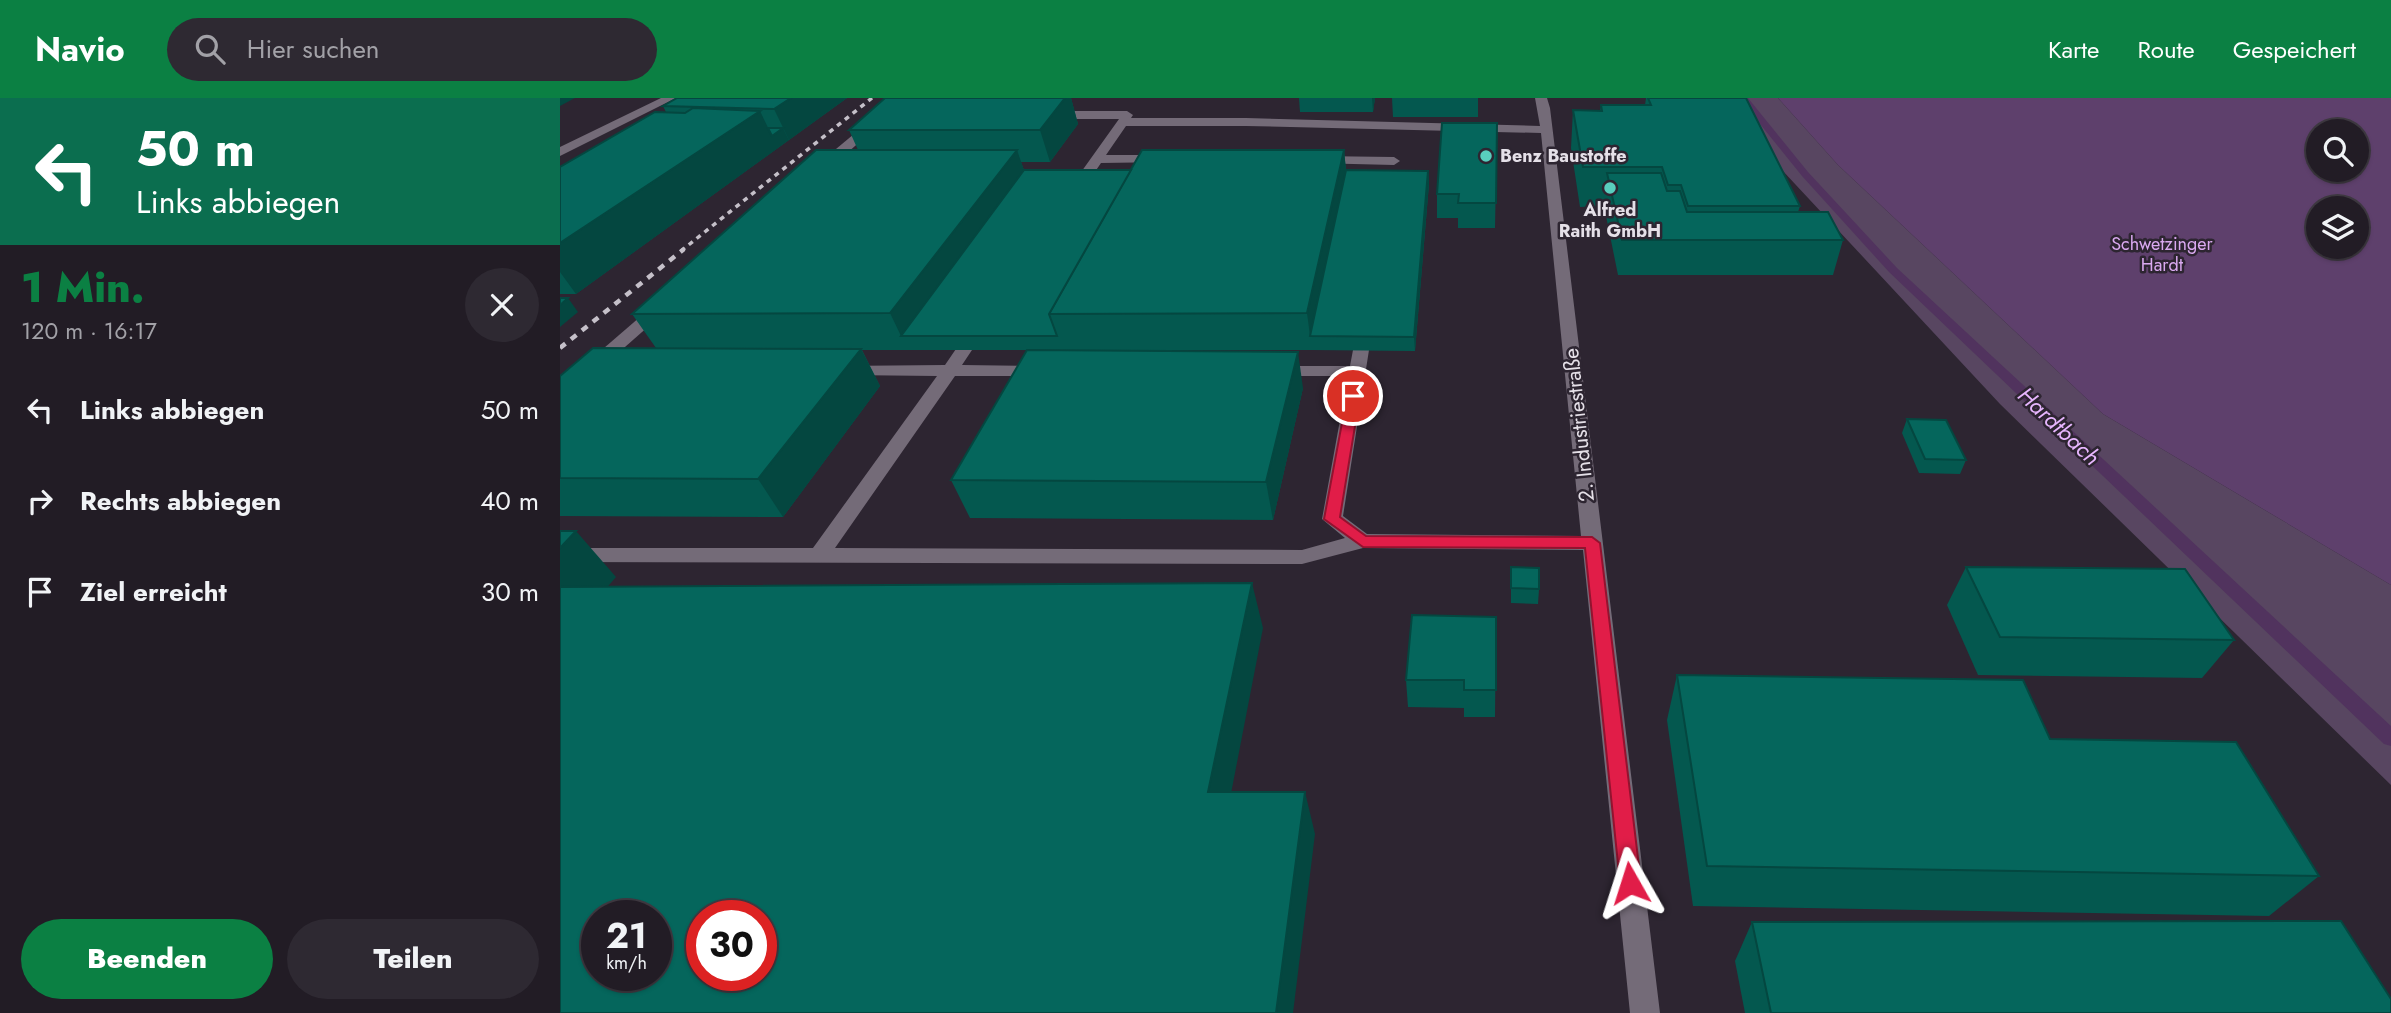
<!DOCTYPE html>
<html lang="de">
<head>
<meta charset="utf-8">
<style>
  body { margin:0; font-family:Jost,sans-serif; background:#2e2932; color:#f1f3f6; height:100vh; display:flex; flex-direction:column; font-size:26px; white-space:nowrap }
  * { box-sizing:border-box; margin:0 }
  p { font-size:23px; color:#a2a1a7 }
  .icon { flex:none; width:38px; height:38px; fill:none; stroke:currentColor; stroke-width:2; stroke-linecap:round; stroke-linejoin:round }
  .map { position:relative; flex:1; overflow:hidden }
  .side { display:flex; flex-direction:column; background:#221c25; width:560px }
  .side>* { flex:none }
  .guide { background:#0b6e4f; color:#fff; overflow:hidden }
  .tools { position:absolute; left:1746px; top:21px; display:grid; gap:14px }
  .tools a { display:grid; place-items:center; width:63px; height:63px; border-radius:50%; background:#221c25; box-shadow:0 2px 5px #0004,0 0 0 2px #3f3a42; font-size:35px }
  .speed { position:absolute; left:21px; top:802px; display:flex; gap:14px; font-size:35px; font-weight:700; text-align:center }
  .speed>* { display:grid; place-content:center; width:91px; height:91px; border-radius:50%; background:#221c25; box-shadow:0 2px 5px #0004,0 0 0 2px #3f3a42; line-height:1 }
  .speed small { font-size:18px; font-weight:400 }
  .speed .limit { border:10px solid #d22; background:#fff; color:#111 }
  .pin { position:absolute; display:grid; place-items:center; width:60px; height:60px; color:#fff; margin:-30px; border:4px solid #fff; border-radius:50%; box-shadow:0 2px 7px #0007 }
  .me { position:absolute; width:77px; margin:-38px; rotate:354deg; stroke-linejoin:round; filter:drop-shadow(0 0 5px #0008) }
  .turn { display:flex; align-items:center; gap:24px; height:147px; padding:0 21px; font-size:32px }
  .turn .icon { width:91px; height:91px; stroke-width:2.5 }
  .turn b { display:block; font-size:49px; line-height:60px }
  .round { display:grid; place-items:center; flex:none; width:74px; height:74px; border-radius:37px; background:#2e2932 }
  .summary { display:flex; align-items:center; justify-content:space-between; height:119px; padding:0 21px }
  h1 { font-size:42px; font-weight:800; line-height:52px; color:#0b8043 }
  .primary-button { display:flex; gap:14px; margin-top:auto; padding:14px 21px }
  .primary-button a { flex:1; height:80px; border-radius:42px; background:#0b8043; color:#fff; font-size:28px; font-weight:800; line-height:80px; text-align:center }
  .primary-button a+a { background:#2e2932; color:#f1f3f6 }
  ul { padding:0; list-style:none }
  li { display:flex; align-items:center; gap:21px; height:91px; padding:0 21px }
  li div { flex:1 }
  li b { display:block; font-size:26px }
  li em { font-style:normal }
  header { display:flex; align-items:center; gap:42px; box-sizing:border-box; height:98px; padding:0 35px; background:#0b8043; color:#fff }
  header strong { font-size:33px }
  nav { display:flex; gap:38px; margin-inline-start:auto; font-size:24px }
  .search { width:490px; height:63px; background:#2e2932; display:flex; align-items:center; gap:18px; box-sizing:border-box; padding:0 24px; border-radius:38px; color:#a2a1a7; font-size:26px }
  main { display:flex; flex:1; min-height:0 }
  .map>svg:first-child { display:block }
  .green { fill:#584661 }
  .forest { fill:#5e406c; fill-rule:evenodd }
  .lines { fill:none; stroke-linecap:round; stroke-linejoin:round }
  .stream { fill:#51335e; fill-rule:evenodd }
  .minor { fill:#746b78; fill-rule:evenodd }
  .rail-far1 { stroke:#c5c0c9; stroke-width:3.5; stroke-dasharray:5 5; stroke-linecap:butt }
  .rail { stroke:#c5c0c9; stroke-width:4.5; stroke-dasharray:7 7; stroke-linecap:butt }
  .wall { fill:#04584f }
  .shaded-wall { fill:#044740 }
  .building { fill:#05665c; stroke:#044740; stroke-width:2; fill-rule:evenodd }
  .route { fill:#e11d48; stroke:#92132f; stroke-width:2 }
  .poi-dot { fill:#59cebe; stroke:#2d2531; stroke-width:2.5 }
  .labels { text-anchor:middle; stroke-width:5; stroke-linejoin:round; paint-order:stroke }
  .far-poi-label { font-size:18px; font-weight:bold; fill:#e5e0e8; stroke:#2d2531; text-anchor:start }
  .far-park-label { font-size:18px; fill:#daa9f0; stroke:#2d2531 }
  .street-label { font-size:21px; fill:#e5e0e8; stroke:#2d2531 }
  .water-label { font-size:23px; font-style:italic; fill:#e7b6fe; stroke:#2d2531 }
</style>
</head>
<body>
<header>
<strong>Navio</strong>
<div class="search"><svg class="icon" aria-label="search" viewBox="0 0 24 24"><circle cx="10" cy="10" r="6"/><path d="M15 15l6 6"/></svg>Hier suchen</div>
<nav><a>Karte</a><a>Route</a><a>Gespeichert</a></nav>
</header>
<main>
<section class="side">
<div class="guide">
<div class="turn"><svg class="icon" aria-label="left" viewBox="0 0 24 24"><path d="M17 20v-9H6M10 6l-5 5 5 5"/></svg><div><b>50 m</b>Links abbiegen</div></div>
</div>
<div class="summary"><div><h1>1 Min.</h1><p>120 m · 16:17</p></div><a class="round"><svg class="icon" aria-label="close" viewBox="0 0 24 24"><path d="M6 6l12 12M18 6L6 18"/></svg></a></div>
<ul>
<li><svg class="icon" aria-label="left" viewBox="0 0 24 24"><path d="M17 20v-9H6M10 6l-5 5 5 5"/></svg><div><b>Links abbiegen</b></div><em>50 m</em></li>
<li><svg class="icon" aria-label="right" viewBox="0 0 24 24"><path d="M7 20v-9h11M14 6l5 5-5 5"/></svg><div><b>Rechts abbiegen</b></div><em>40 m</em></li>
<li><svg class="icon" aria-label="arrive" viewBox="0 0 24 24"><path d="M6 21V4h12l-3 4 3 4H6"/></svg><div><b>Ziel erreicht</b></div><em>30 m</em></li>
</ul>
<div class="primary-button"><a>Beenden</a><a>Teilen</a></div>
</section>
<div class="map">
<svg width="1831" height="915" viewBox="0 0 1831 915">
  <rect width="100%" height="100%" fill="#2d2531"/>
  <polygon class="green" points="1155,0 1218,0 1278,67 1543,316 1831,487 1831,687 1440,306"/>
  <path class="forest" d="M 1218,0 L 1831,0 L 1831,487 L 1543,316 L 1278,67 ZM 1759,33 L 1797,33 L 1797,72 L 1759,72 ZM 1759,110 L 1797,110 L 1797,149 L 1759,149 Z"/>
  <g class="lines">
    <polygon class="stream" points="1179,0 1188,0 1248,74 1337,170 1831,628 1831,648 1824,646 1329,174 1242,78"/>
    <g class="minor">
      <polygon points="101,0 116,0 0,58 0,49"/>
      <polygon points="975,0 987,0 990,10 1100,915 1070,915 1023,452 803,450 742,466 0,464 0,450 253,450 377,278 285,277 279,276 276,272 279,268 385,267 398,248 404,247 412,252 402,267 484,268 493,273 484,278 395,278 275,450 742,452 785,440 762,421 788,278 712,278 703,273 712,268 790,268 793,252 801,247 809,252 783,418 807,436 1021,438 981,35 686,28 566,28 546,57 605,57 609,58 609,64 541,65 526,87 521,88 514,84 559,21 489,21 483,17 489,13 567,13 573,17 571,20 686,20 980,28"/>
      <polygon points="312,21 322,24 268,72 258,72 258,66"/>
      <polygon points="756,58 834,59 840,63 834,67 752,65 750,62"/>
      <polygon points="101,204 107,206 109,209 107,212 6,301 0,302 0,288 95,206"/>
    </g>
    <polyline class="rail-far1" points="121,153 312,0"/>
    <polyline class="rail" points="0,250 124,151"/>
  </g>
  <g class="wall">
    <polygon points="287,0 16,196 0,196 0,69 106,14 103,8"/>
    <polygon points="325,0 511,0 518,26 490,64 461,64 464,72 571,72 784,52 786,72 868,73 869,86 855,253 752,252 302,252 320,288 223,419 0,418 0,278 96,250 72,216 298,52 289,32"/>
    <polygon points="739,0 815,0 813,14 740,14"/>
    <polygon points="832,0 918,0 918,19 833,19"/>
    <polygon points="1086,0 1186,0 1240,108 1238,114 1283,142 1273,177 1058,177 1044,108 1020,109 1011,50 1013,12 1040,13 1041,7 1085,7"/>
    <polygon points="937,25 935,130 898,130 898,120 877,120 877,96"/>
    <polygon points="743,290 713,422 410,420 391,382"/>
    <polygon points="1347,321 1406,362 1400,376 1359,375 1342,335"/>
    <polygon points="951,469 979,491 978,506 951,505"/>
    <polygon points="1406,469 1674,542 1642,580 1418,577 1387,507"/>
    <polygon points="936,519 935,619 904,619 904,610 848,609 846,582"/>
    <polygon points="1117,577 1490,641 1759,778 1709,818 1133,808 1107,622"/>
    <polygon points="1192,824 1831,915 1185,915 1175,863"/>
  </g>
  <g class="shaded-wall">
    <polygon points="0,0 15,0 0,8"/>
    <polygon points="231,0 287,0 229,42 214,11"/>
    <polygon points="505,0 511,0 518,26 490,64 480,32"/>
    <polygon points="812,0 815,0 813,14"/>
    <polygon points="200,13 212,38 223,30 229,42 16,196 0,174 0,145"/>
    <polygon points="457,52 468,84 341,238 330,215"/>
    <polygon points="784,52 787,84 750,238 747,215"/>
    <polygon points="868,73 869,86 855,253 854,239"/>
    <polygon points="8,200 18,214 0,229 0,207"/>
    <polygon points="301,251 320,288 223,419 198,381"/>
    <polygon points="738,254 743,290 713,422 706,384"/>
    <polygon points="16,433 56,479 8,535 0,526 0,450"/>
    <polygon points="692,485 703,530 663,737 648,694"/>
    <polygon points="745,694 755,736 733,915 716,915"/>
  </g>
  <g class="building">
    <polygon points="117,0 231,0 214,11 103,8"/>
    <polygon points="325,0 505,0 480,32 289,32"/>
    <polygon points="1088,0 1186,0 1240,108 1128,108 1121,87 1108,87 1102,69 1023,69 1013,12 1042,13 1041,7 1091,7"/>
    <polygon points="133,10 200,13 0,145 0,69 95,14 125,15"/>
    <polygon points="882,25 937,25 936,105 898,105 899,96 877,96"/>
    <polygon points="208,30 223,30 212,38"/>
    <polygon points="256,52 457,52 330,215 72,216"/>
    <polygon points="582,52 784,52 747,215 489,216"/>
    <polygon points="464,72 571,72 489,216 497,238 341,238"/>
    <polygon points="786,72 868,73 854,239 750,238"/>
    <polygon points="1047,75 1101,75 1107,93 1120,93 1127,114 1268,114 1283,142 1062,142"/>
    <polygon points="0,200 8,200 0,207"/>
    <polygon points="33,250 301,251 198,381 0,380 0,278"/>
    <polygon points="467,252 738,254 706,384 391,382"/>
    <polygon points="1347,321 1386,322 1406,362 1365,361"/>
    <polygon points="0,433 16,433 0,450"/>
    <polygon points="951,469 979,470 979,491 951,490"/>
    <polygon points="1406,469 1625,471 1674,542 1440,539"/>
    <path d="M 692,485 L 648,694 L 745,694 L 716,915 L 0,915 L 0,489 ZM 37,817 L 96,817 L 96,877 L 37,877 ZM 142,817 L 201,817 L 201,877 L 142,877 Z"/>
    <polygon points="852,517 936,519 936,592 904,592 904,582 846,582"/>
    <polygon points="1117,577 1463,582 1490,641 1676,644 1759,778 1147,768"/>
    <polygon points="1781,823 1831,901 1831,915 1211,915 1192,824"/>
  </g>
  <polygon class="route" points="793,294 800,298 780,419 806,438 1032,439 1040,445 1081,785 1078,792 1070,795 1063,792 1060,785 1025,450 803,449 764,421 787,298"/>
  <g class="poi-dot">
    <circle cx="926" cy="58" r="7"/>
    <circle cx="1050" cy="90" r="7"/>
  </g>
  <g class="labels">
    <g class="far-poi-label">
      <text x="940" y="64">Benz Baustoffe</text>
      <text x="1050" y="118" text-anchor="middle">Alfred<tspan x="1050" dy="21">Raith GmbH</tspan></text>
    </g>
    <g class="far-park-label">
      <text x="1602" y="152">Schwetzinger<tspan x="1602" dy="21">Hardt</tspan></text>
    </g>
    <g class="street-label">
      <text transform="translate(1019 327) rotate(-96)" y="7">2. Industriestraße</text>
    </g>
    <g class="water-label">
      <text transform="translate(1499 328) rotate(43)" y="8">Hardtbach</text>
    </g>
  </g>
</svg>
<div class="tools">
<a><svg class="icon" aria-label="search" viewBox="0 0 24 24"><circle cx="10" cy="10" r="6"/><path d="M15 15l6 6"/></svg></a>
<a><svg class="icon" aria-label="layers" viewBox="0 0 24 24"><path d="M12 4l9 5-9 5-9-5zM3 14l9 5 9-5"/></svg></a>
</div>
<div class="speed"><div>21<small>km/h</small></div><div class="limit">30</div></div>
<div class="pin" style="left:793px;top:298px;background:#d93025"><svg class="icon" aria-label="arrive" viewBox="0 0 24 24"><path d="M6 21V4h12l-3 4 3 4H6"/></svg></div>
<svg class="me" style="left:1070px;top:785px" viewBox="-20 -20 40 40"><path d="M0-17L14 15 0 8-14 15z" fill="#e11d48" stroke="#fff" stroke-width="4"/></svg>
</div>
</main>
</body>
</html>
